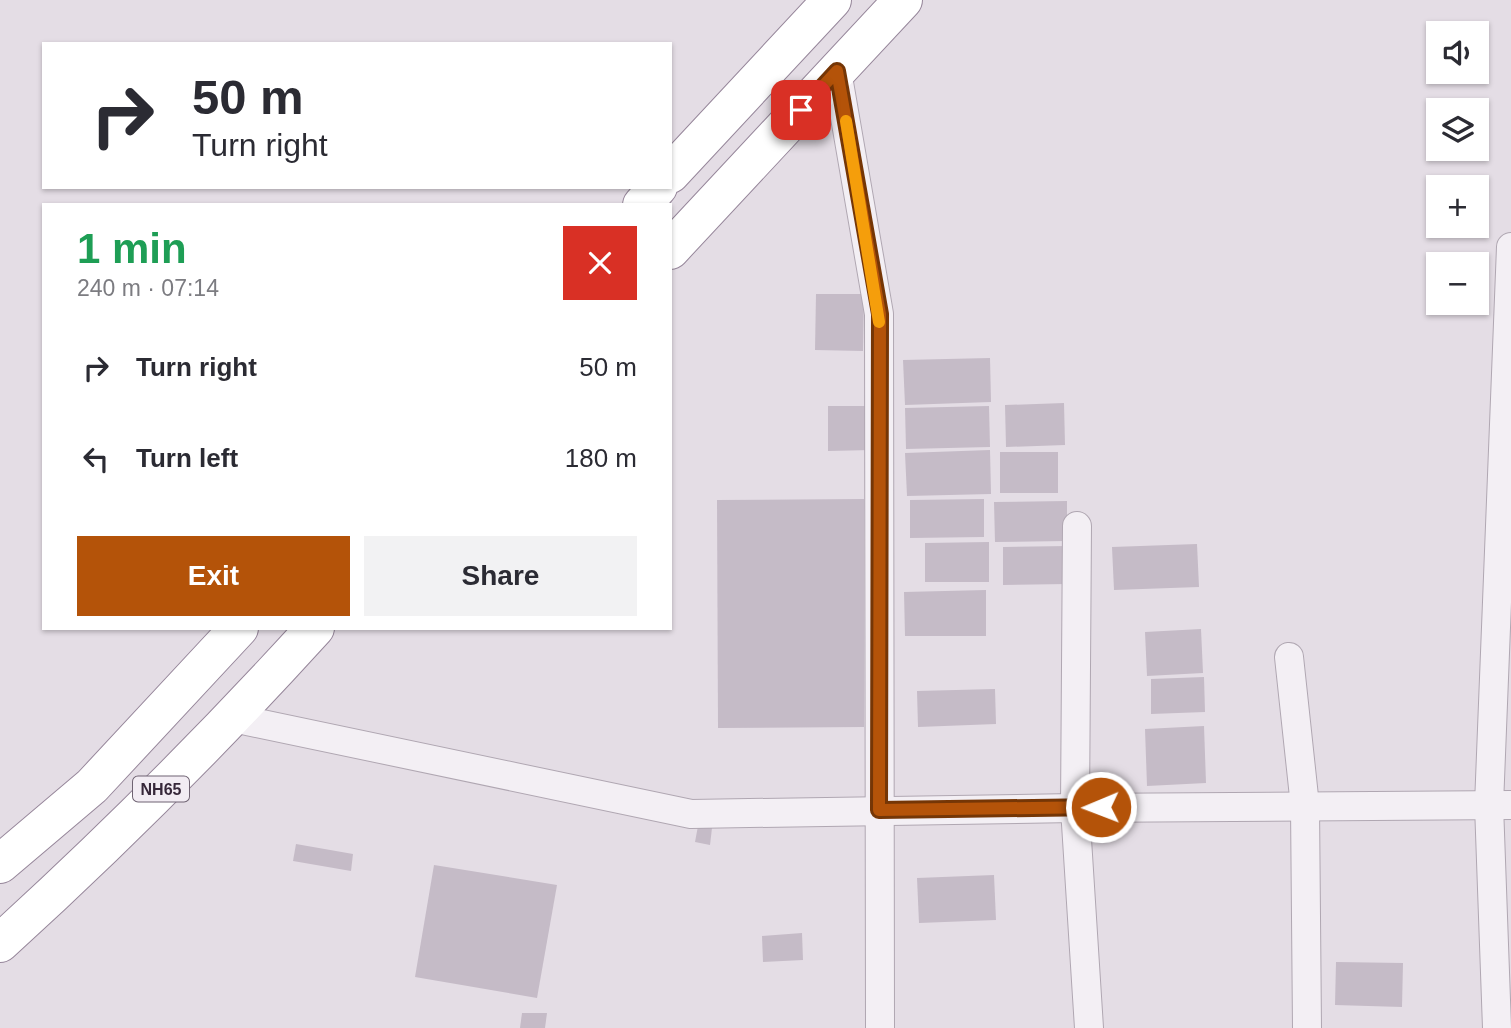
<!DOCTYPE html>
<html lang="en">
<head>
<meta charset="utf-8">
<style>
  body { margin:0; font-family:Helvetica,sans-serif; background:#f2f2f3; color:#2b2b33; height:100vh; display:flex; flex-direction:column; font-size:26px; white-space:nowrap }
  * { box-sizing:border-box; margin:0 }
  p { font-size:23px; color:#7c7c81 }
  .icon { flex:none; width:38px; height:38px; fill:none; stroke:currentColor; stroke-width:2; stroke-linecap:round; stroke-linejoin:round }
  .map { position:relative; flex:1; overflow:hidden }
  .details { position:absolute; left:42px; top:203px; width:630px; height:427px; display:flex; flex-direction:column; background:#fff; border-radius:0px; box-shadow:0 2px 5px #0004 }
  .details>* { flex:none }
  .top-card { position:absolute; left:42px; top:42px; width:630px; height:147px; border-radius:0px; box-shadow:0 2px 5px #0004; background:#fff; color:#2b2b33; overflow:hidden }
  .controls { position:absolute; left:1426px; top:21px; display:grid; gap:14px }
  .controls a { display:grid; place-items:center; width:63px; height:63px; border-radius:0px; background:#fff; box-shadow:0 2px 5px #0004; font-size:35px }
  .pin { position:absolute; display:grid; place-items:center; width:60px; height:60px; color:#fff; margin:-30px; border-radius:14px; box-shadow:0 4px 10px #0006 }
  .me { position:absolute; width:77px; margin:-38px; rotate:269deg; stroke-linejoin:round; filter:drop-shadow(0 0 5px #0008) }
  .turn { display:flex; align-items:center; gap:24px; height:147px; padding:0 35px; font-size:32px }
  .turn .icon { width:91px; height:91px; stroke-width:2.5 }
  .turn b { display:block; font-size:49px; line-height:60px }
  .round { display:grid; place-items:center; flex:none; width:74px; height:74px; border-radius:0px; background:#f2f2f3 }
  .head { display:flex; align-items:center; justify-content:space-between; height:119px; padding:0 35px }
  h1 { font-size:42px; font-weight:700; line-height:52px; color:#1e9e55 }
  .action { display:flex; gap:14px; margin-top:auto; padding:14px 35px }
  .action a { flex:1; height:80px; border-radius:0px; background:#b45309; color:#fff; font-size:28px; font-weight:700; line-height:80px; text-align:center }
  .action a+a { background:#f2f2f3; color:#2b2b33 }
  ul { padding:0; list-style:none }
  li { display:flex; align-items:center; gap:21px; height:91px; padding:0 35px }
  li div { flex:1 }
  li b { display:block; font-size:26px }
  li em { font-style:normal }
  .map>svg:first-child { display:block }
  .building { fill:#c5bbc7 }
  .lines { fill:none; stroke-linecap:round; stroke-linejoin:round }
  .street-casing { stroke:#b0a7b2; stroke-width:30 }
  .highway-casing { stroke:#96869a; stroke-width:40 }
  .street { stroke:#f3eff4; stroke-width:28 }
  .highway { stroke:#fff; stroke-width:38 }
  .route-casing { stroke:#753606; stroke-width:18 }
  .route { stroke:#b45309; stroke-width:12 }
  .slow { stroke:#f59e0b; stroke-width:12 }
  .labels { text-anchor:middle; stroke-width:6; stroke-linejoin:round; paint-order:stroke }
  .shield { fill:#f2ecf3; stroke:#6f6372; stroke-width:2 }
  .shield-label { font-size:16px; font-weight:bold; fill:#37283a }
</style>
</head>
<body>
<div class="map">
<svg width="1511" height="1028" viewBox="0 0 1511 1028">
  <rect width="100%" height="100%" fill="#e4dde5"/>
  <g class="building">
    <polygon points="816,294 864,294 863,351 815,350"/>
    <polygon points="990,358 991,402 905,405 903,360"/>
    <polygon points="1064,403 1065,445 1006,447 1005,405"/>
    <polygon points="828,406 872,406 872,450 828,451"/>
    <polygon points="989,406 990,447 906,449 905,408"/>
    <polygon points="990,450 991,494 907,496 905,453"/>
    <rect x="1000" y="452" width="58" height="41"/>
    <polygon points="864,499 864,727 718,728 717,500"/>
    <polygon points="984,499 984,537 910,538 910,500"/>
    <polygon points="1067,501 1067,541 995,542 994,502"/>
    <polygon points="989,542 989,582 925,582 925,543"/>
    <polygon points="1197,544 1199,587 1114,590 1112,547"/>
    <polygon points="1068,546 1068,584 1003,585 1003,547"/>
    <polygon points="986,590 986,636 905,636 904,592"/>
    <polygon points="1201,629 1203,673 1147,676 1145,632"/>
    <polygon points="1204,677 1205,712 1151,714 1151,679"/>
    <polygon points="995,689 996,724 918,727 917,691"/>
    <polygon points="1204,726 1206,783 1147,786 1145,729"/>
    <polygon points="698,826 712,828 710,845 695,842"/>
    <polygon points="296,844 353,854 351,871 293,861"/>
    <polygon points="434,865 557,885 537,998 415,977"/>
    <polygon points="994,875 996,920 919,923 917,878"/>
    <polygon points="802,933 803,960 763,962 762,936"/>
    <polygon points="1336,962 1403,963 1402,1007 1335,1005"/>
    <polygon points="522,1013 547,1013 545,1028 520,1028"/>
  </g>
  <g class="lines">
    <g class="street-casing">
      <g id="street">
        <polyline points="837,71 879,314 880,1028"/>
        <polyline points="1289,657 1305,806 1307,1028"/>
        <polyline points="233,718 691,814 1075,808 1077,526"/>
        <polyline points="1089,1028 1075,808 1511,805"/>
        <polyline points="1497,1028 1489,805 1511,247"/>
      </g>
    </g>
    <g class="highway-casing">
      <g id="highway">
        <polyline points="670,174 832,0"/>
        <polyline points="642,205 658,187"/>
        <polyline points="670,250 903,0"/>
        <polyline points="0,864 92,786 239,628"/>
        <path d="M 0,943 C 110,843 215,738 315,628"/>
      </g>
    </g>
    <use href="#street" class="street"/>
    <use href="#highway" class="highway"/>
  </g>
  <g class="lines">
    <g class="route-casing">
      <polyline id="route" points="801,110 837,71 880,314 879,810 1101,807"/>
    </g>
    <use href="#route" class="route"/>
    <polyline class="slow" points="846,121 879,322"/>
  </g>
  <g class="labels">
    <rect class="shield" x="133" y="776.5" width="56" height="25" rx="5"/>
    <g class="shield-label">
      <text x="161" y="795">NH65</text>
    </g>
  </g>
</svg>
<div class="controls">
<a><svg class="icon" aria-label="sound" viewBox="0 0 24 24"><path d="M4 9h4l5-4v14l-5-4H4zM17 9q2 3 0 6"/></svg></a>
<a><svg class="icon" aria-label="layers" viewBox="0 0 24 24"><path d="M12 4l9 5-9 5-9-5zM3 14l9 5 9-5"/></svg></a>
<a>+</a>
<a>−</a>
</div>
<div class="pin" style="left:801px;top:110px;background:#d93025"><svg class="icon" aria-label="arrive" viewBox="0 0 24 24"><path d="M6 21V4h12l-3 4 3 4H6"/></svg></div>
<svg class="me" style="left:1101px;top:807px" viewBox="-20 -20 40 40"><circle r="17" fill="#b45309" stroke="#fff" stroke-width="3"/><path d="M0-11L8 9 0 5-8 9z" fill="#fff"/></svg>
<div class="top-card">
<div class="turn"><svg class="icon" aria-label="right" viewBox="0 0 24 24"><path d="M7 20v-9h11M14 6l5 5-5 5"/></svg><div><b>50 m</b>Turn right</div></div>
</div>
<section class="details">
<div class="head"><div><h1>1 min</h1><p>240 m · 07:14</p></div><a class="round" style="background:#d93025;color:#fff"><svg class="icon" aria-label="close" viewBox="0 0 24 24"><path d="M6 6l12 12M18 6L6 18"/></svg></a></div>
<ul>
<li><svg class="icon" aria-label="right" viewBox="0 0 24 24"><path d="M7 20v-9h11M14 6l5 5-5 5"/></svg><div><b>Turn right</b></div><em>50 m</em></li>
<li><svg class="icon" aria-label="left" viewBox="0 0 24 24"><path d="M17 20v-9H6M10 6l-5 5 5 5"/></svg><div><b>Turn left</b></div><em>180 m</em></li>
</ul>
<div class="action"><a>Exit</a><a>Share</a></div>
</section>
</div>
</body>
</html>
